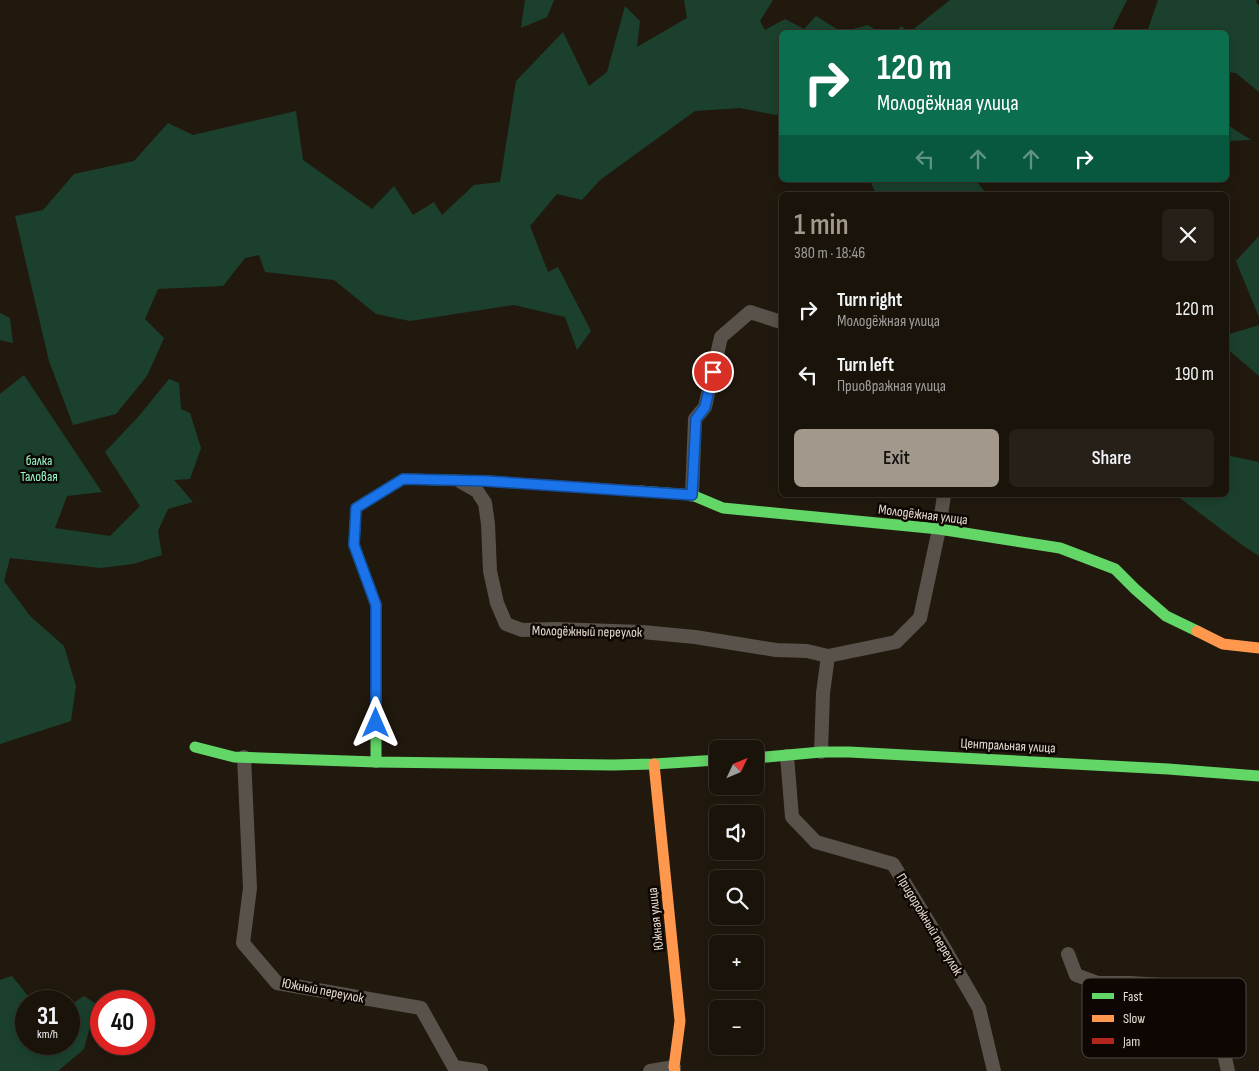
<!DOCTYPE html>
<html lang="en">
<head>
<meta charset="utf-8">
<style>
  body { margin:0; font-family:"Sofia Sans Condensed",sans-serif; background:#262018; color:#f1f3f6; height:100vh; display:flex; flex-direction:column; font-size:19px; white-space:nowrap }
  * { box-sizing:border-box; margin:0 }
  p { font-size:16px; color:#9f9e9c }
  .icon { flex:none; width:28px; height:28px; fill:none; stroke:currentColor; stroke-width:2; stroke-linecap:round; stroke-linejoin:round }
  .map { position:relative; flex:1; overflow:hidden }
  .panel { position:absolute; left:779px; top:192px; width:450px; height:305px; display:flex; flex-direction:column; background:#19130a; border-radius:8px; box-shadow:0 2px 12px #0003,0 0 0 1px #37322b }
  .panel>* { flex:none }
  .hud { position:absolute; left:779px; top:30px; width:450px; height:152px; border-radius:8px; box-shadow:0 2px 12px #0003,0 0 0 1px #37322b; background:#0b6e4f; color:#fff; overflow:hidden }
  .needle { width:32px; rotate:46deg }
  .controls { position:absolute; left:709px; top:740px; display:grid; gap:10px }
  .controls a { display:grid; place-items:center; width:55px; height:55px; border-radius:8px; background:#19130a; box-shadow:0 2px 12px #0003,0 0 0 1px #37322b; font-size:25px }
  .speed { position:absolute; left:15px; top:990px; display:flex; gap:10px; font-size:25px; font-weight:700; text-align:center }
  .speed>* { display:grid; place-content:center; width:65px; height:65px; border-radius:50%; background:#19130a; box-shadow:0 2px 12px #0003,0 0 0 1px #37322b; line-height:1 }
  .speed small { font-size:12px; font-weight:400 }
  .speed .limit { border:8px solid #d22; background:#fff; color:#111 }
  .pin { position:absolute; display:grid; place-items:center; width:42px; height:42px; color:#fff; margin:-21px; border:2px solid #fff; border-radius:50%; box-shadow:0 1px 5px #0007 }
  .me { position:absolute; width:55px; margin:-28px; rotate:0deg; stroke-linejoin:round; filter:drop-shadow(0 0 4px #0008) }
  .turn { display:flex; align-items:center; gap:18px; height:105px; padding:0 15px; font-size:22px }
  .turn .icon { width:65px; height:65px; stroke-width:2.5 }
  .turn b { display:block; font-size:35px; line-height:42px }
  .lanes { display:flex; align-items:center; height:48px; padding:0 15px; background:#0003; justify-content:center; gap:25px; direction:ltr }
  .lanes .off { opacity:.35 }
  .round { display:grid; place-items:center; flex:none; width:52px; height:52px; border-radius:8px; background:#262018 }
  .summary { display:flex; align-items:center; justify-content:space-between; height:85px; padding:0 15px }
  h1 { font-size:30px; font-weight:600; line-height:38px; color:#a2988c }
  .cta { display:flex; gap:10px; margin-top:auto; padding:10px 15px }
  .cta a { flex:1; height:58px; border-radius:8px; background:#a2988c; color:#111; font-size:20px; font-weight:600; line-height:58px; text-align:center }
  .cta a+a { background:#262018; color:#f1f3f6 }
  ul { padding:0; list-style:none }
  li { display:flex; align-items:center; gap:15px; height:65px; padding:0 15px }
  li div { flex:1 }
  li b { display:block; font-size:19px }
  li em { font-style:normal }
  .map>svg:first-child { display:block }
  .green { fill:#1b412e }
  .lines { fill:none; stroke-linecap:round; stroke-linejoin:round }
  .street { stroke:#59524a; stroke-width:14 }
  .fast { stroke:#63d668; stroke-width:11 }
  .slow { stroke:#ff974d; stroke-width:11 }
  .jam { stroke:#b3261e; stroke-width:11 }
  .route-casing { stroke:#114b97; stroke-width:12 }
  .route { stroke:#1a73e8; stroke-width:9 }
  .labels { text-anchor:middle; stroke-width:5; stroke-linejoin:round; paint-order:stroke }
  .park-label { font-size:14px; fill:#95fac9; stroke:#0d0602 }
  .street-label { font-size:14px; fill:#e7dcd0; stroke:#0d0602 }
  .key { fill:#0d0602; stroke:#4e4640; stroke-width:1 }
  .key-label { font-size:14px; fill:#e7dcd0 }
</style>
</head>
<body>
<div class="map">
<svg width="1259" height="1071" viewBox="0 0 1259 1071">
  <rect width="100%" height="100%" fill="#21190e"/>
  <g class="green">
    <polygon points="525,0 554,0 547,17 521,28"/>
    <polygon points="684,0 773,0 760,21 765,30 785,19 804,29 816,16 842,32 868,25 879,32 781,32 781,116 740,108 695,111 600,180 582,200 557,194 530,226 548,272 558,267 591,331 577,350 565,317 514,305 410,321 376,314 334,280 265,272 259,255 245,258 223,286 158,289 145,319 164,338 147,376 116,414 73,425 49,361 15,216 43,210 74,174 134,161 168,123 193,135 296,111 303,160 372,209 394,186 413,215 434,202 442,215 474,185 500,182 516,81 563,32 589,86 607,72 625,6 640,21 637,47 687,18"/>
    <polygon points="950,0 1127,0 1111,32 896,32 901,26 910,32"/>
    <polygon points="1158,0 1257,0 1256,2 1259,6 1259,92 1236,73 1226,72 1226,32 1147,32"/>
    <polygon points="1226,124 1251,140 1226,141"/>
    <polygon points="870,180 976,180 987,195 876,195"/>
    <polygon points="1259,236 1259,317 1236,261"/>
    <polygon points="0,313 10,318 13,343 0,340"/>
    <polygon points="1259,325 1259,376 1226,348 1226,338 1230,334"/>
    <polygon points="24,375 102,492 67,496 55,528 110,536 140,506 105,452 139,416 169,379 179,383 181,409 190,413 201,448 190,479 174,480 193,502 168,509 158,531 162,555 133,564 101,568 10,558 4,581 30,616 64,646 76,686 71,721 0,744 0,394"/>
    <polygon points="1226,455 1259,462 1259,556 1242,545 1176,495 1226,495"/>
    <polygon points="12,976 32,1001 26,1001 26,1044 69,1044 69,1006 84,996 96,1004 84,1049 58,1071 0,1071 0,980"/>
  </g>
  <g class="lines">
    <g class="street">
      <polyline points="461,482 477,491 485,503 488,524 490,571 497,603 506,624 522,630 555,629 642,632 695,637 776,650 807,651 828,656"/>
      <polyline points="692,495 695,419 705,407 721,337 750,312 781,322"/>
      <polyline points="821,752 823,693 828,656 896,642 920,618 939,529 944,495"/>
      <polyline points="787,756 792,817 816,842 893,864 943,946 979,1008 994,1071"/>
      <polyline points="244,757 250,888 243,943 277,983 421,1008 454,1067 481,1071"/>
      <polyline points="1068,954 1076,975 1098,983 1129,983 1197,987 1213,1005 1228,1071"/>
      <polyline points="650,1071 674,1067"/>
    </g>
    <g class="fast">
      <polyline points="640,491 692,495 723,508 939,529 1060,548 1115,569 1135,589 1166,616 1197,631"/>
      <polyline points="195,747 234,757 376,762 613,765 654,764 718,760"/>
      <polyline points="755,758 821,752 849,752 1168,769 1259,776"/>
      <polyline points="376,762 376,605 354,545 356,508 403,479 487,481 516,483"/>
    </g>
    <g class="slow">
      <polyline points="1197,631 1223,644 1259,648"/>
      <polyline points="654,764 680,1021 674,1067 675,1071"/>
    </g>
    <polyline class="jam" points="516,483 640,491"/>
  </g>
  <g class="lines">
    <g class="route-casing">
      <polyline id="route" points="376,723 376,605 354,545 356,508 403,479 486,481 692,495 696,419 705,407 713,372"/>
    </g>
    <use href="#route" class="route"/>
  </g>
  <g class="labels">
    <g class="park-label">
      <text x="39" y="465">балка<tspan x="39" dy="16">Таловая</tspan></text>
    </g>
    <g class="street-label">
      <text transform="translate(923 514) rotate(7)" y="5">Молодёжная улица</text>
      <text transform="translate(587 631) rotate(1)" y="5">Молодёжный переулок</text>
      <text transform="translate(1008 745) rotate(3)" y="5">Центральная улица</text>
      <text transform="translate(655 919) rotate(-96)" y="5">Южная улица</text>
      <text transform="translate(930 924) rotate(59)" y="5">Придорожный переулок</text>
      <text transform="translate(323 990) rotate(11)" y="5">Южный переулок</text>
    </g>
  </g>
  <rect x="1082" y="978" width="164" height="80" rx="8" class="key"/>
  <rect x="1092" y="993" width="22" height="6" fill="#63d668"/>
  <rect x="1092" y="1015" width="22" height="7" fill="#ff974d"/>
  <rect x="1092" y="1038" width="22" height="6" fill="#b3261e"/>
  <g class="key-label">
    <text x="1123" y="1001">Fast</text>
    <text x="1123" y="1023">Slow</text>
    <text x="1123" y="1046">Jam</text>
  </g>
</svg>
<div class="controls">
<a><svg class="needle" viewBox="-14 -14 28 28"><path d="M0-13l5 13h-10z" fill="#e53935"/><path d="M0 13l5-13h-10z" fill="#9f9e9c"/></svg></a>
<a><svg class="icon" aria-label="sound" viewBox="0 0 24 24"><path d="M4 9h4l5-4v14l-5-4H4zM17 9q2 3 0 6"/></svg></a>
<a><svg class="icon" aria-label="search" viewBox="0 0 24 24"><circle cx="10" cy="10" r="6"/><path d="M15 15l6 6"/></svg></a>
<a>+</a>
<a>−</a>
</div>
<div class="speed"><div>31<small>km/h</small></div><div class="limit">40</div></div>
<div class="pin" style="left:713px;top:372px;background:#d93025"><svg class="icon" aria-label="arrive" viewBox="0 0 24 24"><path d="M6 21V4h12l-3 4 3 4H6"/></svg></div>
<svg class="me" style="left:376px;top:723px" viewBox="-20 -20 40 40"><path d="M0-17L14 15 0 8-14 15z" fill="#1a73e8" stroke="#fff" stroke-width="4"/></svg>
<div class="hud">
<div class="turn"><svg class="icon" aria-label="right" viewBox="0 0 24 24"><path d="M7 20v-9h11M14 6l5 5-5 5"/></svg><div><b>120 m</b>Молодёжная улица</div></div>
<div class="lanes"><svg class="icon off" aria-label="left" viewBox="0 0 24 24"><path d="M17 20v-9H6M10 6l-5 5 5 5"/></svg><svg class="icon off" aria-label="ahead" viewBox="0 0 24 24"><path d="M12 20V5M6 11l6-6 6 6"/></svg><svg class="icon off" aria-label="ahead" viewBox="0 0 24 24"><path d="M12 20V5M6 11l6-6 6 6"/></svg><svg class="icon" aria-label="right" viewBox="0 0 24 24"><path d="M7 20v-9h11M14 6l5 5-5 5"/></svg></div>
</div>
<section class="panel">
<div class="summary"><div><h1>1 min</h1><p>380 m · 18:46</p></div><a class="round"><svg class="icon" aria-label="close" viewBox="0 0 24 24"><path d="M6 6l12 12M18 6L6 18"/></svg></a></div>
<ul>
<li><svg class="icon" aria-label="right" viewBox="0 0 24 24"><path d="M7 20v-9h11M14 6l5 5-5 5"/></svg><div><b>Turn right</b><p>Молодёжная улица</p></div><em>120 m</em></li>
<li><svg class="icon" aria-label="left" viewBox="0 0 24 24"><path d="M17 20v-9H6M10 6l-5 5 5 5"/></svg><div><b>Turn left</b><p>Приовражная улица</p></div><em>190 m</em></li>
</ul>
<div class="cta"><a>Exit</a><a>Share</a></div>
</section>
</div>
</body>
</html>
